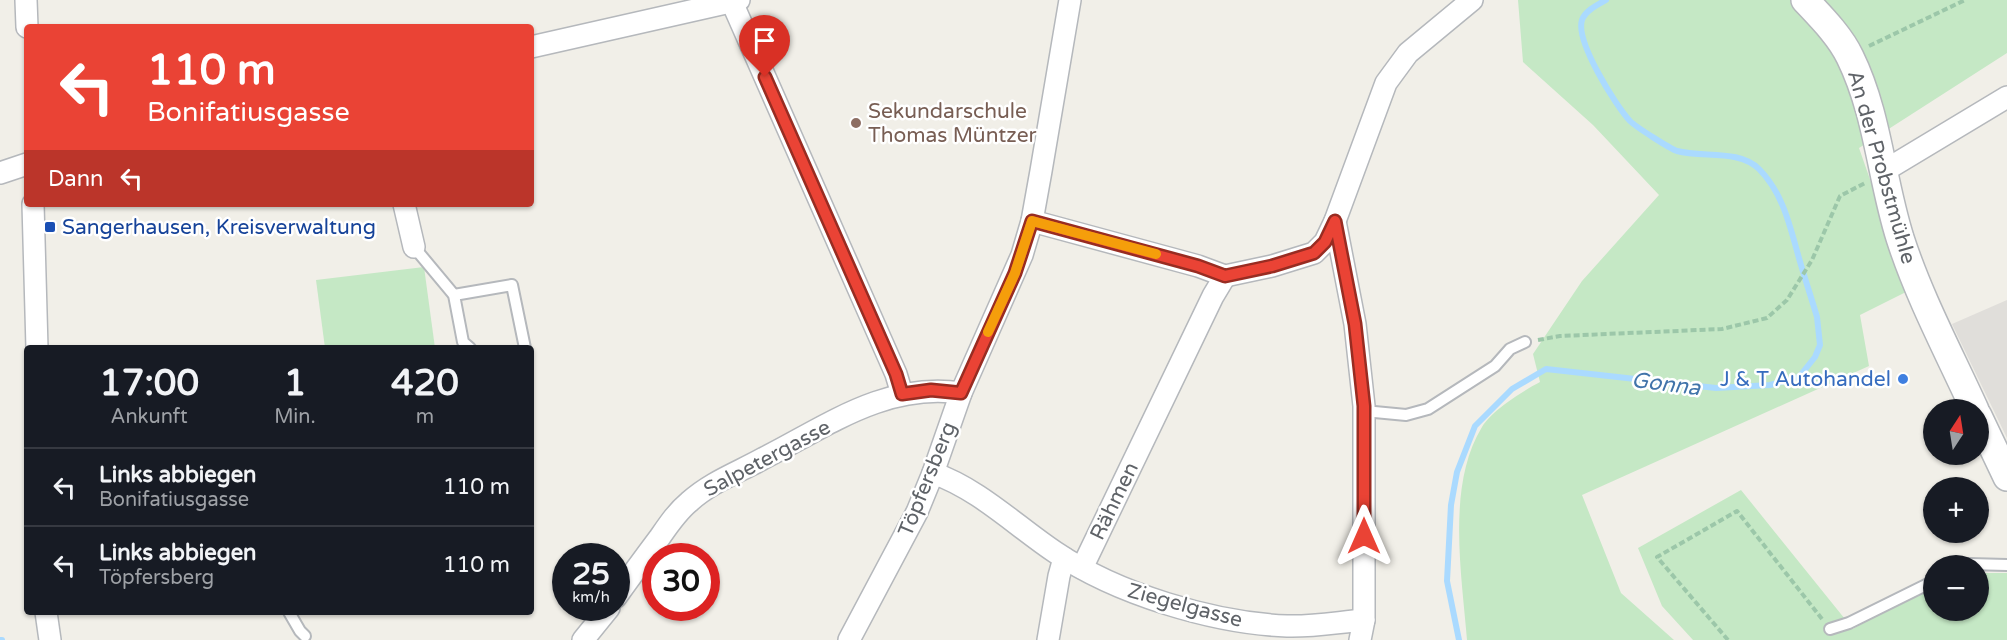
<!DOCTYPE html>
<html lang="de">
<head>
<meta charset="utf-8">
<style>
  body { margin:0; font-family:"Varela Round",sans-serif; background:#20242c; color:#f1f3f6; height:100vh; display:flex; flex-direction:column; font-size:22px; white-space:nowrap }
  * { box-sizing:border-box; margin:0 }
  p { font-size:20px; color:#9ea1a6 }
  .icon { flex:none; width:33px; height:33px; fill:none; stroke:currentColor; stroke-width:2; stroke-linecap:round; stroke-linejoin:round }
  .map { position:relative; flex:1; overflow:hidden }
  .details { position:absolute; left:24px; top:345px; width:510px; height:270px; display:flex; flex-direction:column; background:#171b24; border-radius:6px; box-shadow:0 2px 4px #0004 }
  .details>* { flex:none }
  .top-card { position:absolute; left:24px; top:24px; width:510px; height:183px; border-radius:6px; box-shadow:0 2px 4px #0004; background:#ea4335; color:#fff; overflow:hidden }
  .needle { width:39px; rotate:12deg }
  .controls { position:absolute; left:1923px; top:399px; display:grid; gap:12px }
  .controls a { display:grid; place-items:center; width:66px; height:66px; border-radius:50%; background:#171b24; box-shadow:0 2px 4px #0004; font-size:30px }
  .speed { position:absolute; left:552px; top:543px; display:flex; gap:12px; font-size:30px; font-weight:700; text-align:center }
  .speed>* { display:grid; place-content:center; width:78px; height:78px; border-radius:50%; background:#171b24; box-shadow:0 2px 4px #0004; line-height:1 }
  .speed small { font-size:15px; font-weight:400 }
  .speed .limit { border:9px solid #d22; background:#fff; color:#111 }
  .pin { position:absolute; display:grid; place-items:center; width:51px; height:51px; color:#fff; margin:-62px -26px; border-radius:50% 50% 50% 0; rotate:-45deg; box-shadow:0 0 6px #0007 }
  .pin .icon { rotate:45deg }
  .me { position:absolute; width:66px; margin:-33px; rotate:0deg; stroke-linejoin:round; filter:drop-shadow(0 0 4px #0008) }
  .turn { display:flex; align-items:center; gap:21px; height:126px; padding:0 24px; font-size:27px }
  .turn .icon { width:78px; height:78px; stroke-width:2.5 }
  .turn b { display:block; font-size:42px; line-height:51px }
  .then { display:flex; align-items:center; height:57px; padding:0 24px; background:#0003; gap:12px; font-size:22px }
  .eta { display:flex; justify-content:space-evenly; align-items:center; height:102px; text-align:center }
  .eta b { font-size:36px; font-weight:800; line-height:42px }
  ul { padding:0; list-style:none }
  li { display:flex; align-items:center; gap:18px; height:78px; padding:0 24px; border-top:2px solid #363941 }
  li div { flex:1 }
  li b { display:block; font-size:22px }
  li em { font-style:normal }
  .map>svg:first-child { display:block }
  .industrial { fill:#e0deda }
  .green { fill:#c5e8c5 }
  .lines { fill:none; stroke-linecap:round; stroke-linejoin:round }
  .stream { stroke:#aadaff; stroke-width:6 }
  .service-casing { stroke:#b5b8bc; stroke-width:14 }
  .minor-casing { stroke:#b5b8bc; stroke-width:24 }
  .tertiary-casing { stroke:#b5b8bc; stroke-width:30 }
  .path { stroke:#9cc7a9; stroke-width:4; stroke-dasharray:6 3; stroke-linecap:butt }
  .service { stroke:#fff; stroke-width:10 }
  .minor { stroke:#fff; stroke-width:21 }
  .tertiary { stroke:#fff; stroke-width:27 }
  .route-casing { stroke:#982c22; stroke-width:15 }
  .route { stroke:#ea4335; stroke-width:10 }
  .slow { stroke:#f59e0b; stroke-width:10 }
  .education-dot { fill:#8d6e63; stroke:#fff; stroke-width:2 }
  .transit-dot { fill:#1a4fb4; stroke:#fff; stroke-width:2 }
  .shop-dot { fill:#3f7fe0; stroke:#fff; stroke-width:2 }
  .labels { text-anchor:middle; stroke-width:5; stroke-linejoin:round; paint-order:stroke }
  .education-label { font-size:21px; fill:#785e54; stroke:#fff; text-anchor:start }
  .street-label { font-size:21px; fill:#5f6368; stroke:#fff }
  .transit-label { font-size:21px; fill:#164399; stroke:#fff; text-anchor:start }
  .shop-label { font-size:21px; fill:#366cbe; stroke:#fff; text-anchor:end }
  .water-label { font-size:22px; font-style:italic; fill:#4174aa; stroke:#fff }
</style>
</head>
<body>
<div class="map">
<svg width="2007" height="640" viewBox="0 0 2007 640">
  <rect width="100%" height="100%" fill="#f1efe8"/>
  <polygon class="industrial" points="2007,300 2007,438 1952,324"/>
  <g class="green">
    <path d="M 1518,0 L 2007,0 L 2007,53 L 1859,148 L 1900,265 L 1906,292 L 1860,315 L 1869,366 L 1582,495 L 1621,593 L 1674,640 L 1467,640 C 1462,575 1446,486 1482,427 C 1492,410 1523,391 1540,382 L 1533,354 L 1582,281 L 1659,195 L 1593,125 L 1523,62 Z"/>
    <polygon points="424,267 435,348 325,348 316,280"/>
    <polygon points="1741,490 1853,629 1876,615 1933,586 1934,610 1978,610 1979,573 2007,573 2007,640 1693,640 1662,606 1638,548"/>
  </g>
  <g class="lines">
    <g class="stream">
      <polyline points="0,640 2,640"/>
      <path d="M 1459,640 L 1447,581 L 1451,505 L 1457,472 L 1475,426 L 1512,389 L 1546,369 L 1716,388 L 1770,385 L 1799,377 L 1815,357 L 1820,345 L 1817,317 C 1812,300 1806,282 1801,265 C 1791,232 1785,195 1759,169 C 1739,149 1703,158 1677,151 C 1669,148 1636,127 1630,121 C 1616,106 1575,41 1582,20 C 1585,11 1597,5 1606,0"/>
    </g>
    <g class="service-casing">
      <g id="service">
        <polyline points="414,247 454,295 463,342 470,348"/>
        <polyline points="454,295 512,285 525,348"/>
        <polyline points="1364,411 1406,415 1428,409 1495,366 1510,349 1525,342"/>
        <polyline points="1965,566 1969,564 2007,565"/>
        <polyline points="289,612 300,631 305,636"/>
        <polyline points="1830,629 1849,623 1934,581"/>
      </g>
    </g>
    <g class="minor-casing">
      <g id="minor">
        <polyline points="26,0 27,27"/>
        <polyline points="731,0 896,374 902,394"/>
        <polyline points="531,47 739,0"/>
        <polyline points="1884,171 2007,97"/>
        <polyline points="0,173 27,164"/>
        <polyline points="33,204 37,348"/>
        <polyline points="404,204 414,247"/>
        <polyline points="1032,221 1198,266 1225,276 1272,266 1314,253 1325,242 1335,221 1386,83 1408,53 1472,0"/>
        <polyline points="1335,221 1355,324 1364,406 1364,620 1360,640"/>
        <path d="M 933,473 C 979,489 1016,526 1055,552 C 1117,594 1213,623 1287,626 C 1313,627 1339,622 1364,620"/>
        <polyline points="1082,568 1213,296 1225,276"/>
        <path d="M 616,597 C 631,576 645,557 660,537 C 669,524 677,512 689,502 C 711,482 739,472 764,458 C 827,426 886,382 961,393"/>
        <polyline points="46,612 50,640"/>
        <polyline points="583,640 609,608"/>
        <polyline points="849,640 917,512 933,473 961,393 1022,255 1032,221 1041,171 1070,0"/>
        <polyline points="1048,640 1059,576 1064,558"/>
      </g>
    </g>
    <g class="tertiary-casing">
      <g id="tertiary">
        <path d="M 1805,0 C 1821,17 1840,36 1850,57 C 1878,114 1881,178 1900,238 C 1919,297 1949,353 1975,410"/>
        <polyline points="1978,416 2007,477"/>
      </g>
    </g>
    <g class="path">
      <polyline points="1869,46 1965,0"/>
      <polyline points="1538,340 1560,336 1722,329 1767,318 1787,300 1812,260 1840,196 1865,183"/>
      <polyline points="1728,640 1657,557 1737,511 1822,619"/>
    </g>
    <use href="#service" class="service"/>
    <use href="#minor" class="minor"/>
    <use href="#tertiary" class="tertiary"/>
  </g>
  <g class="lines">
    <g class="route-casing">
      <polyline id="route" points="765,77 896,374 902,394 931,390 961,393 1015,273 1032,221 1198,266 1225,276 1272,266 1314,253 1325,242 1335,221 1355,324 1364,406 1364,536"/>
    </g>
    <use href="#route" class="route"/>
    <polyline class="slow" points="988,332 1015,273 1032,221 1156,254"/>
  </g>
  <circle class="education-dot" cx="856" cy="123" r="6"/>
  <rect class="transit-dot" x="44" y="221" width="12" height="12" rx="3"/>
  <circle class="shop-dot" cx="1903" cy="379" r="6"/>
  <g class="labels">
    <g class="education-label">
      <text x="868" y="118">Sekundarschule<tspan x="868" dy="24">Thomas Müntzer</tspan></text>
    </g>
    <g class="street-label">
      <text transform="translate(1882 167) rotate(74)" y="7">An der Probstmühle</text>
      <text transform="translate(767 458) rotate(-28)" y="7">Salpetergasse</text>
      <text transform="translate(927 479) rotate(-68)" y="7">Töpfersberg</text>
      <text transform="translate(1114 501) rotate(-64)" y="7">Rähmen</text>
      <text transform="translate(1185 605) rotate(15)" y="7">Ziegelgasse</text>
    </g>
    <g class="transit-label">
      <text x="62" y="234">Sangerhausen, Kreisverwaltung</text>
    </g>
    <g class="shop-label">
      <text x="1891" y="386">J &amp; T Autohandel</text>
    </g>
    <g class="water-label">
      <text transform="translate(1666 383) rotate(7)" y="8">Gonna</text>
    </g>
  </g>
</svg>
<div class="controls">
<a><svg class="needle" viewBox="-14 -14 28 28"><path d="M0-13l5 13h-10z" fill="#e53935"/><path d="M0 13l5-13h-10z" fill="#9ea1a6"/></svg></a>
<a>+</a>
<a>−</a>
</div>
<div class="speed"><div>25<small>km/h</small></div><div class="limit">30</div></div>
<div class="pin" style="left:765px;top:77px;background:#d93025"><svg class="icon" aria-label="arrive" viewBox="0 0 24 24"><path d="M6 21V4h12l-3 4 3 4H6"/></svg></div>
<svg class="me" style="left:1364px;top:536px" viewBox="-20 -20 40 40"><path d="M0-17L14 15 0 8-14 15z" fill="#ea4335" stroke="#fff" stroke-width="4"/></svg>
<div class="top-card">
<div class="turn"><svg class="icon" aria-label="left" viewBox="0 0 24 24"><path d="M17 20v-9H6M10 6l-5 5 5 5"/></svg><div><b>110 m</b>Bonifatiusgasse</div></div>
<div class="then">Dann<svg class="icon" aria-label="left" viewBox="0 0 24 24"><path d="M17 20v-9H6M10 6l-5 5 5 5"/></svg></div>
</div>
<section class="details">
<div class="eta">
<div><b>17:00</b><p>Ankunft</p></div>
<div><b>1</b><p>Min.</p></div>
<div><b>420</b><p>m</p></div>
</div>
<ul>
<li><svg class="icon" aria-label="left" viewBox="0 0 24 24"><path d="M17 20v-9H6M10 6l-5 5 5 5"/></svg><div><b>Links abbiegen</b><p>Bonifatiusgasse</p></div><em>110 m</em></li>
<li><svg class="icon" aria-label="left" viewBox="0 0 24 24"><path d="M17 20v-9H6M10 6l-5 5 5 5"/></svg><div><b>Links abbiegen</b><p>Töpfersberg</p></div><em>110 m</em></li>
</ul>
</section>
</div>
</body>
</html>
